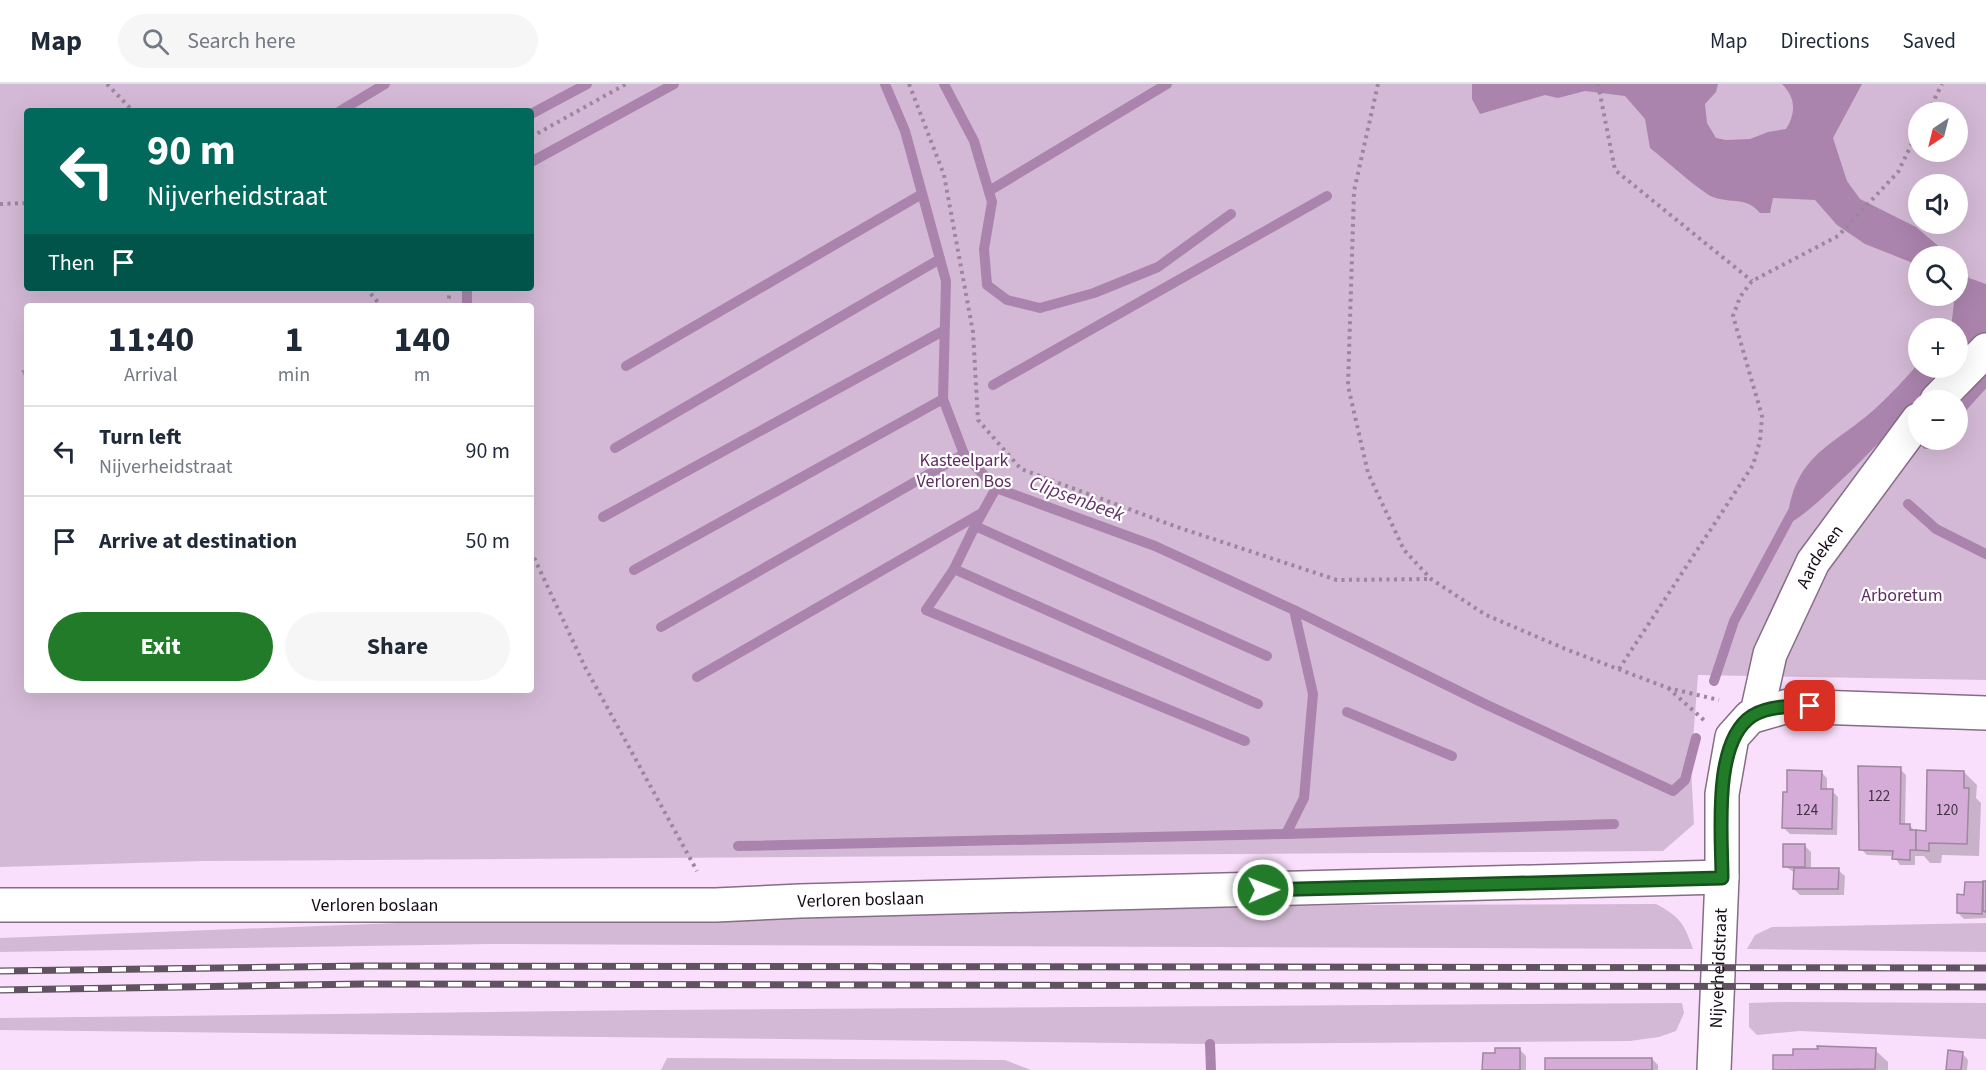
<!DOCTYPE html>
<html lang="en">
<head>
<meta charset="utf-8">
<style>
  body { margin:0; font-family:"Source Sans 3",sans-serif; background:#f6f6f7; color:#1f2937; height:100vh; display:flex; flex-direction:column; font-size:22px; white-space:nowrap }
  * { box-sizing:border-box; margin:0 }
  p { font-size:20px; color:#747a83 }
  .icon { flex:none; width:33px; height:33px; fill:none; stroke:currentColor; stroke-width:2; stroke-linecap:round; stroke-linejoin:round }
  .map { position:relative; flex:1; overflow:hidden }
  .drawer { position:absolute; left:24px; top:219px; width:510px; height:390px; display:flex; flex-direction:column; background:#fff; border-radius:6px; box-shadow:0 6px 24px #0002 }
  .drawer>* { flex:none }
  .top-card { position:absolute; left:24px; top:24px; width:510px; height:183px; border-radius:6px; box-shadow:0 6px 24px #0002; background:#00695c; color:#fff; overflow:hidden }
  .needle { width:39px; rotate:215deg }
  .controls { position:absolute; left:1908px; top:18px; display:grid; gap:12px }
  .controls a { display:grid; place-items:center; width:60px; height:60px; border-radius:50%; background:#fff; box-shadow:0 6px 24px #0002; font-size:30px }
  .pin { position:absolute; display:grid; place-items:center; width:51px; height:51px; color:#fff; margin:-26px; border-radius:12px; box-shadow:0 3px 9px #0006 }
  .me { position:absolute; width:66px; margin:-33px; rotate:89deg; stroke-linejoin:round; filter:drop-shadow(0 0 4px #0008) }
  .turn { display:flex; align-items:center; gap:21px; height:126px; padding:0 24px; font-size:27px }
  .turn .icon { width:78px; height:78px; stroke-width:2.5 }
  .turn b { display:block; font-size:42px; line-height:51px }
  .then { display:flex; align-items:center; height:57px; padding:0 24px; background:#0003; gap:12px; font-size:22px }
  .eta { display:flex; justify-content:space-evenly; align-items:center; height:102px; text-align:center }
  .eta b { font-size:36px; font-weight:700; line-height:42px }
  .primary-button { display:flex; gap:12px; margin-top:auto; padding:12px 24px }
  .primary-button a { flex:1; height:69px; border-radius:36px; background:#227b29; color:#fff; font-size:24px; font-weight:700; line-height:69px; text-align:center }
  .primary-button a+a { background:#f6f6f7; color:#1f2937 }
  ul { padding:0; list-style:none }
  li { display:flex; align-items:center; gap:18px; height:90px; padding:0 24px; border-top:2px solid #e0e1e3 }
  li div { flex:1 }
  li b { display:block; font-size:22px }
  li em { font-style:normal }
  header { display:flex; align-items:center; gap:36px; box-sizing:border-box; height:84px; padding:0 30px; background:#fff; border-bottom:2px solid #e0e1e3 }
  header strong { font-size:28px }
  nav { display:flex; gap:33px; margin-inline-start:auto; font-size:21px }
  .search { width:420px; height:54px; background:#f6f6f7; display:flex; align-items:center; gap:15px; box-sizing:border-box; padding:0 21px; border-radius:33px; color:#747a83; font-size:22px }
  .map>svg:first-child { display:block }
  .green { fill:#d3b9d5; fill-rule:evenodd }
  .water { fill:#ab84ad }
  .shadow { fill:#0003 }
  .lines { fill:none; stroke-linecap:round; stroke-linejoin:round }
  .stream { stroke:#ab84ad; stroke-width:10 }
  .building { fill:#d4acd7; stroke:#9f86a1; stroke-width:1.5 }
  .minor-casing { stroke:#856d86; stroke-width:36 }
  .path { stroke:#9b879c; stroke-width:4; stroke-dasharray:3 4.5; stroke-linecap:butt }
  .minor { stroke:#fff; stroke-width:33 }
  .rail-casing { stroke:#615262; stroke-width:7 }
  .rail { stroke:#fff; stroke-width:4.5; stroke-dasharray:14; stroke-linecap:butt }
  .route-casing { stroke:#16501b; stroke-width:15 }
  .route { stroke:#227b29; stroke-width:10 }
  .labels { text-anchor:middle; stroke-width:4.5; stroke-linejoin:round; paint-order:stroke }
  .number-label { font-size:15px; fill:#443345 }
  .park-label { font-size:18px; fill:#5e2d62; stroke:#fff }
  .street-label { font-size:18px; fill:#140b14; stroke:#fff }
  .water-label { font-size:20px; font-style:italic; fill:#65346a; stroke:#fff }
</style>
</head>
<body>
<header>
<strong>Map</strong>
<div class="search"><svg class="icon" aria-label="search" viewBox="0 0 24 24"><circle cx="10" cy="10" r="6"/><path d="M15 15l6 6"/></svg>Search here</div>
<nav><a>Map</a><a>Directions</a><a>Saved</a></nav>
</header>
<div class="map">
<svg width="1986" height="986" viewBox="0 0 1986 986">
  <rect width="100%" height="100%" fill="#fadffc"/>
  <g class="green">
    <path d="M 0,0 L 1986,0 L 1986,596 L 1698,591 L 1691,683 L 1694,740 L 1663,767 L 204,777 L 0,783 ZM 27,27 L 531,27 L 531,204 L 27,204 ZM 1918,28 L 1958,28 L 1958,68 L 1918,68 ZM 1918,100 L 1958,100 L 1958,140 L 1918,140 ZM 1918,172 L 1958,172 L 1958,212 L 1918,212 ZM 27,222 L 531,222 L 531,606 L 27,606 ZM 1918,244 L 1958,244 L 1958,284 L 1918,284 ZM 1918,316 L 1958,316 L 1958,356 L 1918,356 Z"/>
    <path d="M 1656,820 C 1680,833 1684,839 1693,865 L 490,860 L 0,868 L 0,854 L 504,835 L 1353,821 Z"/>
    <polygon points="1986,839 1986,868 1747,865 1755,851 1772,843"/>
    <polygon points="1784,918 1986,919 1986,955 1800,947 1757,951 1749,943 1749,919"/>
    <polygon points="1682,919 1684,929 1676,947 1659,953 1630,957 1210,960 0,946 0,934 656,926"/>
    <polygon points="667,974 1005,976 1031,986 661,986"/>
  </g>
  <g class="water">
    <path d="M 1472,0 L 1718,0 L 1716,8 L 1705,20 L 1707,39 L 1716,54 L 1726,56 L 1750,55 L 1768,48 L 1786,45 C 1796,29 1796,14 1782,0 L 1862,0 L 1833,54 L 1847,97 L 1860,115 L 1916,143 L 1950,172 L 1918,172 L 1918,181 L 1865,160 L 1837,141 L 1815,116 L 1773,114 L 1770,129 L 1760,129 C 1746,112 1731,120 1713,113 C 1702,109 1663,74 1650,64 L 1645,35 L 1625,12 L 1585,7 L 1558,14 L 1545,11 L 1480,30 L 1472,15 Z"/>
    <polygon points="1958,181 1969,194 1986,200 1986,250 1958,279 1958,244 1951,244 1954,219 1947,212 1958,212"/>
    <path d="M 1918,280 L 1918,284 L 1953,284 C 1918,318 1885,353 1850,388 C 1829,407 1811,427 1787,441 C 1793,369 1832,364 1877,323 C 1891,310 1906,294 1918,280 Z"/>
  </g>
  <g class="shadow">
    <polygon points="21,286 27,286 27,298"/>
    <polygon points="1859,684 1900,685 1906,691 1905,742 1910,742 1916,748 1928,748 1964,688 1977,701 1976,714 1981,719 1979,772 1942,771 1941,779 1930,779 1924,772 1915,772 1915,781 1900,781 1894,772 1867,771 1861,765 1861,748 1858,746"/>
    <polygon points="1821,688 1827,694 1827,707 1832,707 1838,713 1837,751 1790,750 1784,744"/>
    <polygon points="1805,762 1811,768 1811,786 1838,786 1845,792 1844,811 1800,811 1794,805 1795,789 1785,782"/>
    <polygon points="1966,799 1986,799 1986,834 1964,835 1958,829 1966,812"/>
    <polygon points="1520,966 1526,972 1526,986 1484,986"/>
    <polygon points="1875,966 1888,978 1888,986 1774,986 1774,972"/>
    <polygon points="1962,969 1968,976 1967,986 1947,986"/>
    <polygon points="1652,975 1658,981 1658,986 1546,986"/>
  </g>
  <g class="lines">
    <g class="stream">
      <polyline points="885,0 905,47 946,197 943,315 964,370 996,404 1155,462 1294,526 1313,610 1304,714 1286,750"/>
      <polyline points="944,0 974,57 992,118 984,165 987,201 1007,216 1040,224 1094,209 1158,183 1231,130"/>
      <polyline points="340,27 385,0"/>
      <polyline points="531,30 587,0"/>
      <polyline points="531,78 674,0"/>
      <polyline points="989,107 1167,0"/>
      <polyline points="467,204 467,222"/>
      <polyline points="626,282 922,110"/>
      <polyline points="993,301 1327,112"/>
      <polyline points="1958,328 1986,297"/>
      <polyline points="1926,360 1931,356"/>
      <polyline points="615,364 940,175"/>
      <polyline points="996,404 975,442 1267,572"/>
      <polyline points="1908,420 1936,445 1986,470"/>
      <polyline points="603,433 943,247"/>
      <polyline points="975,442 954,485 1258,620"/>
      <polyline points="954,485 926,526 1245,657"/>
      <polyline points="634,486 943,315"/>
      <polyline points="1294,526 1487,621 1673,707 1685,696 1696,654"/>
      <polyline points="661,543 964,370"/>
      <polyline points="697,593 980,430"/>
      <polyline points="1714,597 1734,537 1793,427"/>
      <polyline points="1347,628 1452,672"/>
      <polyline points="738,762 1286,750 1614,740"/>
      <polyline points="1210,960 1211,986"/>
    </g>
  </g>
  <g class="building">
    <polygon points="1858,682 1901,683 1900,740 1910,740 1910,746 1916,746 1916,766 1910,766 1910,776 1892,775 1893,767 1859,766"/>
    <polygon points="1787,686 1822,687 1821,705 1833,705 1832,745 1782,744 1783,708 1787,708"/>
    <polygon points="1927,686 1964,687 1964,704 1969,704 1967,760 1929,759 1929,767 1916,766 1916,746 1926,747"/>
    <rect x="1783" y="760" width="22" height="23"/>
    <polygon points="1794,784 1839,784 1838,805 1793,805"/>
    <polygon points="1983,797 1986,797 1986,828 1983,827"/>
    <polygon points="1965,798 1983,798 1982,830 1957,829 1957,810 1964,811"/>
    <polygon points="1817,962 1876,964 1875,985 1773,986 1773,971 1793,971 1793,965 1818,965"/>
    <polygon points="1495,964 1520,964 1520,986 1482,986 1483,969 1495,969"/>
    <polygon points="1948,966 1963,968 1961,986 1946,986"/>
    <rect x="1545" y="974" width="107" height="12"/>
  </g>
  <g class="lines">
    <g class="minor-casing">
      <g id="minor">
        <polyline points="1937,316 1986,266"/>
        <path id="s1" d="M 1757,629 L 1770,570 L 1813,478 L 1918,336"/>
        <path id="s2" d="M 0,821 L 716,821 L 800,817 L 1722,793"/>
        <path id="s3" d="M 1714,986 L 1722,793 L 1722,710 L 1732,653 L 1750,633 L 1788,622 L 1986,629"/>
      </g>
    </g>
    <g class="path">
      <polyline points="107,0 133,27"/>
      <polyline points="909,0 944,91 973,248 978,336 1021,385 1177,443 1337,496 1431,495"/>
      <polyline points="1378,0 1354,107 1348,302 1368,389 1404,466 1431,495 1486,531 1568,566 1668,604 1719,616"/>
      <polyline points="1598,0 1615,86 1752,197"/>
      <polyline points="1928,28 1942,0"/>
      <polyline points="531,53 626,0"/>
      <polyline points="0,120 27,119"/>
      <polyline points="366,204 381,222"/>
      <polyline points="448,222 450,204"/>
      <polyline points="531,467 585,583 697,787"/>
      <polyline points="1619,585 1753,381 1760,357 1762,332 1733,232 1740,213 1752,197 1838,152 1898,88 1918,47"/>
      <polyline points="1668,604 1705,637"/>
    </g>
    <use href="#minor" class="minor"/>
    <g class="rail-casing">
      <g id="rail">
        <polyline points="0,887 363,882 1986,884"/>
        <polyline points="0,906 363,900 1986,903"/>
      </g>
    </g>
    <use href="#rail" class="rail"/>
  </g>
  <g class="lines">
    <g class="route-casing">
      <path id="route" d="M 1263,806 L 1722,794 C 1722,751 1712,658 1752,632 C 1768,622 1792,622 1810,622"/>
    </g>
    <use href="#route" class="route"/>
  </g>
  <g class="labels">
    <g class="number-label">
      <text x="1879" y="717">122</text>
      <text x="1807" y="731">124</text>
      <text x="1947" y="731">120</text>
    </g>
    <g class="park-label">
      <text x="964" y="382">Kasteelpark<tspan x="964" dy="21">Verloren Bos</tspan></text>
      <text x="1902" y="517">Arboretum</text>
    </g>
    <g class="street-label">
      <text dy="6" stroke="none"><textPath href="#s1" startOffset="170">Aardeken</textPath></text>
      <text dy="6" stroke="none"><textPath href="#s2" startOffset="861">Verloren boslaan</textPath></text>
      <text dy="6" stroke="none"><textPath href="#s2" startOffset="375">Verloren boslaan</textPath></text>
      <text dy="6" stroke="none"><textPath href="#s3" startOffset="102">Nijverheidstraat</textPath></text>
    </g>
    <g class="water-label">
      <text transform="translate(1077 414) rotate(20)" y="7">Clipsenbeek</text>
    </g>
  </g>
</svg>
<div class="controls">
<a><svg class="needle" viewBox="-14 -14 28 28"><path d="M0-13l5 13h-10z" fill="#e53935"/><path d="M0 13l5-13h-10z" fill="#747a83"/></svg></a>
<a><svg class="icon" aria-label="sound" viewBox="0 0 24 24"><path d="M4 9h4l5-4v14l-5-4H4zM17 9q2 3 0 6"/></svg></a>
<a><svg class="icon" aria-label="search" viewBox="0 0 24 24"><circle cx="10" cy="10" r="6"/><path d="M15 15l6 6"/></svg></a>
<a>+</a>
<a>−</a>
</div>
<div class="pin" style="left:1810px;top:622px;background:#d93025"><svg class="icon" aria-label="arrive" viewBox="0 0 24 24"><path d="M6 21V4h12l-3 4 3 4H6"/></svg></div>
<svg class="me" style="left:1263px;top:806px" viewBox="-20 -20 40 40"><circle r="17" fill="#227b29" stroke="#fff" stroke-width="3"/><path d="M0-11L8 9 0 5-8 9z" fill="#fff"/></svg>
<div class="top-card">
<div class="turn"><svg class="icon" aria-label="left" viewBox="0 0 24 24"><path d="M17 20v-9H6M10 6l-5 5 5 5"/></svg><div><b>90 m</b>Nijverheidstraat</div></div>
<div class="then">Then<svg class="icon" aria-label="arrive" viewBox="0 0 24 24"><path d="M6 21V4h12l-3 4 3 4H6"/></svg></div>
</div>
<section class="drawer">
<div class="eta">
<div><b>11:40</b><p>Arrival</p></div>
<div><b>1</b><p>min</p></div>
<div><b>140</b><p>m</p></div>
</div>
<ul>
<li><svg class="icon" aria-label="left" viewBox="0 0 24 24"><path d="M17 20v-9H6M10 6l-5 5 5 5"/></svg><div><b>Turn left</b><p>Nijverheidstraat</p></div><em>90 m</em></li>
<li><svg class="icon" aria-label="arrive" viewBox="0 0 24 24"><path d="M6 21V4h12l-3 4 3 4H6"/></svg><div><b>Arrive at destination</b></div><em>50 m</em></li>
</ul>
<div class="primary-button"><a>Exit</a><a>Share</a></div>
</section>
</div>
</body>
</html>
